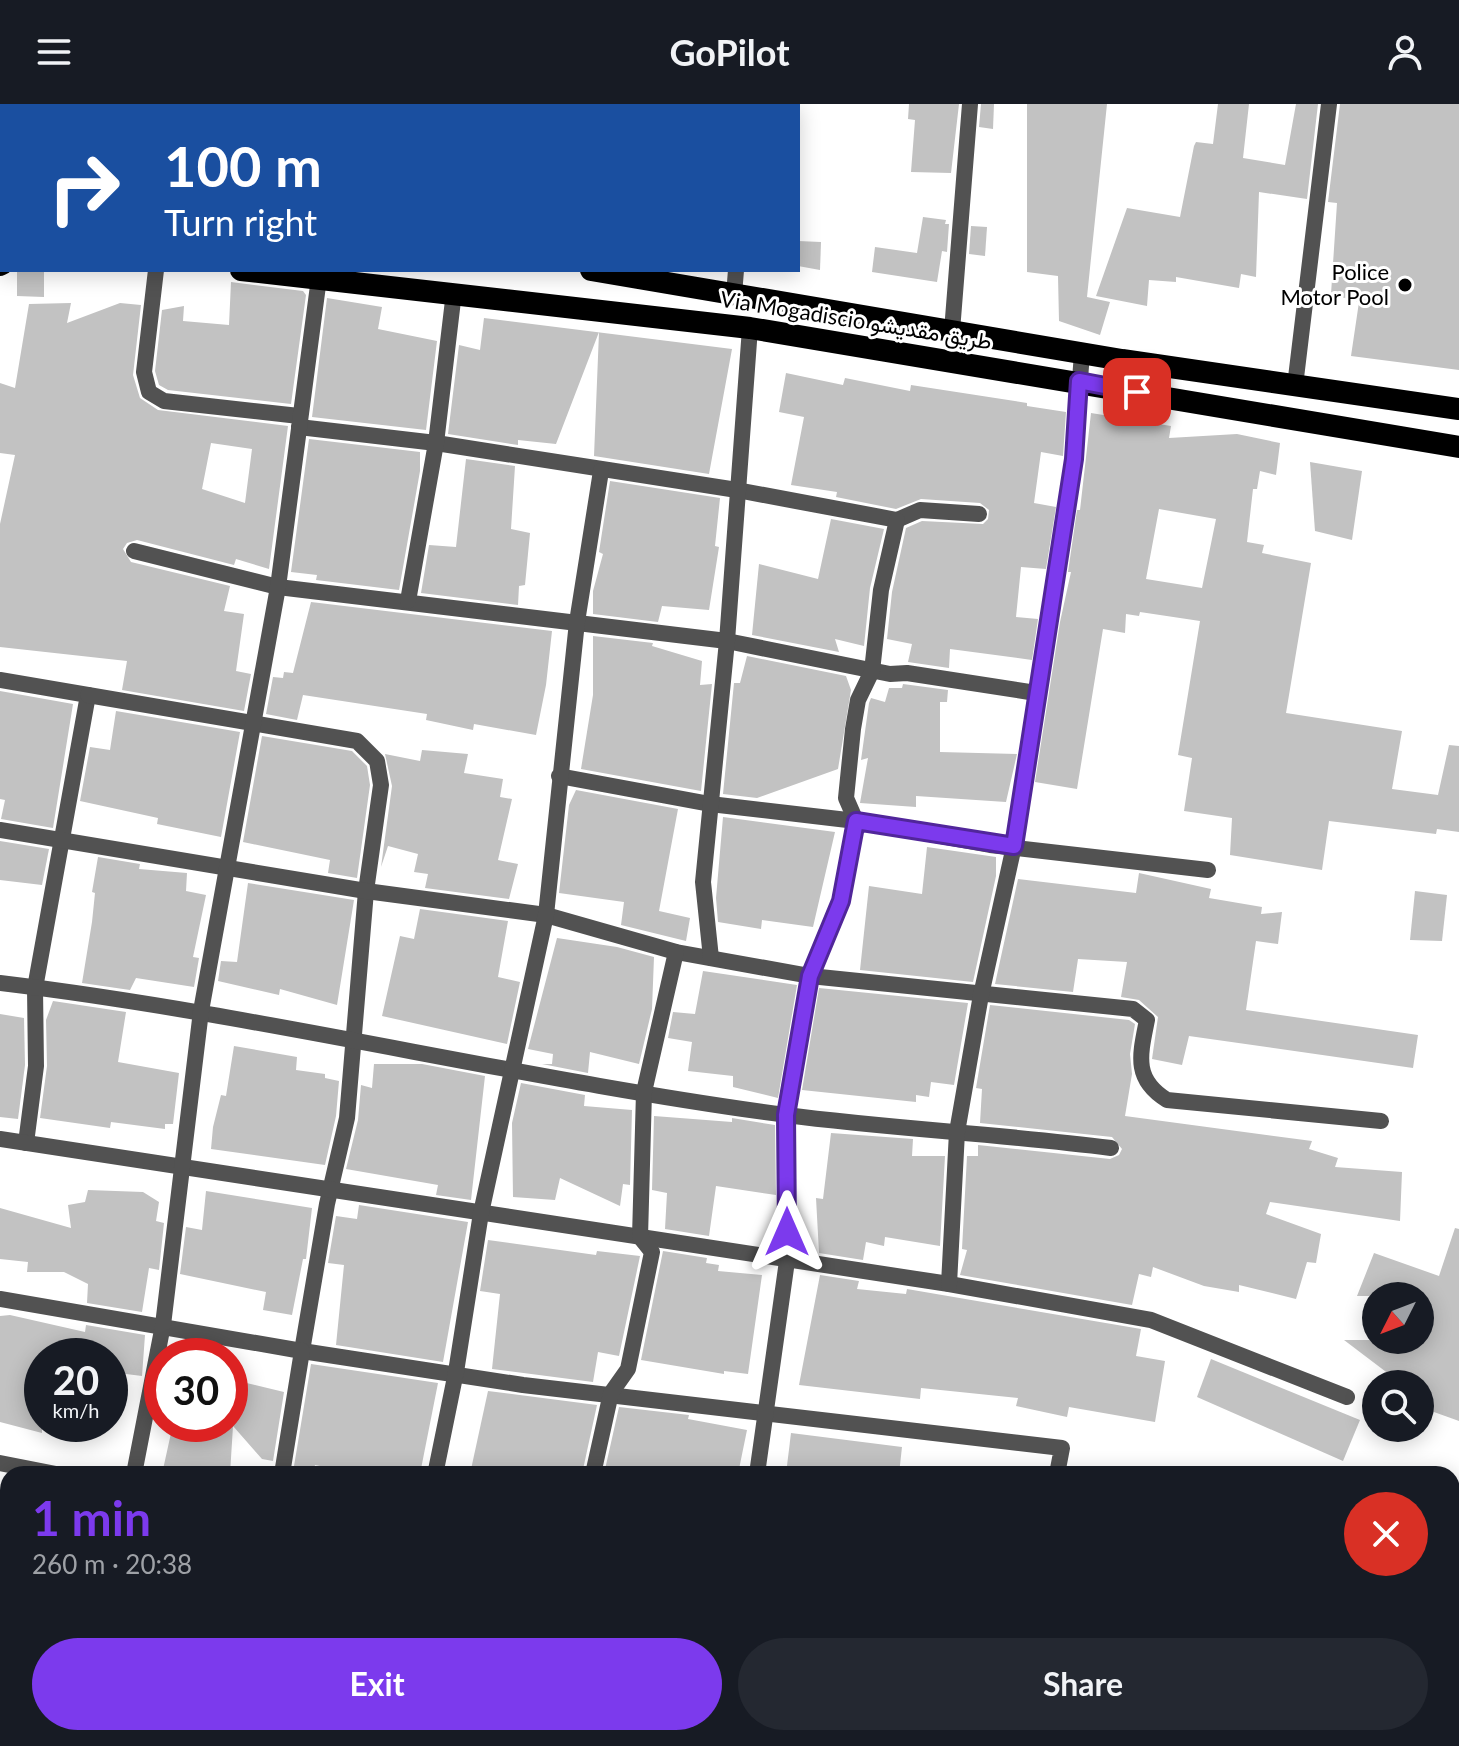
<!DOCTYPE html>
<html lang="en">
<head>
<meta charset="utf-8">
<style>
  body { margin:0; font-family:Lato,Vazirmatn,sans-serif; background:#242831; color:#f1f3f6; height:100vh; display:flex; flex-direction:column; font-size:30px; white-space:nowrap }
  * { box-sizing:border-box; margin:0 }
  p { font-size:26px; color:#9ea1a6 }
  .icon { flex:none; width:44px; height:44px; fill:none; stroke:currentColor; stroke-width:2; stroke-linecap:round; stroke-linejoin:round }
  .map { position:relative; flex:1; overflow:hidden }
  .details { position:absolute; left:0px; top:1362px; width:1460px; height:280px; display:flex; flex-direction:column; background:#171b24; border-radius:24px 24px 0 0; box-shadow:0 4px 20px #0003 }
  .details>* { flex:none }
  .top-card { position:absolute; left:0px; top:0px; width:800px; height:168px; box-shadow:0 4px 20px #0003; background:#1a4fa0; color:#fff; overflow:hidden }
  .needle { width:52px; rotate:228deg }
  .tools { position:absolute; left:1362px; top:1178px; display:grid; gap:16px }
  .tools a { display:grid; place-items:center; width:72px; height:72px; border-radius:50%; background:#171b24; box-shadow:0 4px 20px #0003; font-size:40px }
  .speed { position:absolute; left:24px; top:1234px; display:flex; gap:16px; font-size:40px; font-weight:700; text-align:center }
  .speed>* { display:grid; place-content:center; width:104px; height:104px; border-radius:50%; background:#171b24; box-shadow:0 4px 20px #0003; line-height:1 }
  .speed small { font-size:20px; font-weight:400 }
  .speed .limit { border:12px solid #d22; background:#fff; color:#111 }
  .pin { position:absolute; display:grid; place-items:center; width:68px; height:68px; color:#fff; margin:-34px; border-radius:16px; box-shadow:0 4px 12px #0006 }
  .me { position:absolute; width:88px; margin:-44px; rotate:0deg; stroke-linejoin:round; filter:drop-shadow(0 0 6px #0008) }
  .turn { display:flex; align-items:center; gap:28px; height:168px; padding:0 32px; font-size:36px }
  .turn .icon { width:104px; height:104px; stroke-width:2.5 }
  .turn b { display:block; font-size:56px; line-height:68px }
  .round { display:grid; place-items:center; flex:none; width:84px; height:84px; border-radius:42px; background:#242831 }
  .head { display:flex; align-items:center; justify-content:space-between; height:136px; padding:0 32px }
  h1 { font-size:48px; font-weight:700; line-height:60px; color:#7c3aed }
  .action { display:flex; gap:16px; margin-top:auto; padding:16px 32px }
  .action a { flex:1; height:92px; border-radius:48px; background:#7c3aed; color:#fff; font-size:32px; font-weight:700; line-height:92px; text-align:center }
  .action a+a { background:#242831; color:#f1f3f6 }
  header { display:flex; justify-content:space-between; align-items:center; height:104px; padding:0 32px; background:#171b24; font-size:36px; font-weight:700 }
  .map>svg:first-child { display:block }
  .building { fill:#c2c2c2; fill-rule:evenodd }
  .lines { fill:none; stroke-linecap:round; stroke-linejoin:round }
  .service { stroke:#525252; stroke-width:16 }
  .minor { stroke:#525252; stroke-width:16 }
  .trunk { stroke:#000; stroke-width:22 }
  .route-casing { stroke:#51269a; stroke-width:20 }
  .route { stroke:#7c3aed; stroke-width:14 }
  .poi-dot { fill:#000; stroke:#fff; stroke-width:3 }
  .labels { text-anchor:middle; stroke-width:6; stroke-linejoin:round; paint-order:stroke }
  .poi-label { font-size:22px; fill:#000; stroke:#fff; text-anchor:end }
  .street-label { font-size:22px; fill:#000; stroke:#fff }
</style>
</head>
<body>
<header><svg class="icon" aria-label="menu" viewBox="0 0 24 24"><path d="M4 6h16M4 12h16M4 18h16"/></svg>GoPilot<svg class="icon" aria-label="person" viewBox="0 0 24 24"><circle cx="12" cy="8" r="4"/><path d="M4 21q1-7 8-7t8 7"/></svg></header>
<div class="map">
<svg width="1459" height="1642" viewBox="0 0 1459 1642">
  <rect width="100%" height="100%" fill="#fff"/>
  <g class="building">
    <polygon points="909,0 959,0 951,69 911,68 915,16 908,15"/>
    <polygon points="981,0 994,0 993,25 979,23"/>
    <polygon points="1027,0 1107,0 1087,193 1110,198 1100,231 1059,217 1058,172 1027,168"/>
    <polygon points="1218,0 1249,0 1243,54 1285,61 1296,0 1318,0 1307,95 1259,88 1256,173 1241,170 1239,184 1176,173 1176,178 1149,176 1147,202 1096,192 1127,104 1180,113 1194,42 1196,38 1213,40"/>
    <polygon points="1340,0 1459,0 1459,266 1351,252 1359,198 1331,190 1337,99 1328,98"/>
    <polygon points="923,113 946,116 945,120 949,120 947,148 942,147 937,178 872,168 875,143 917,149"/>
    <polygon points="971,122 987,123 985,152 969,150"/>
    <polygon points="798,137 821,138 820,166 798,162"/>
    <polygon points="17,166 44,166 44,193 17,192"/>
    <polygon points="231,178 303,187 306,191 291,300 168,286 159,281 155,267 162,206 184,202 183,217 229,221"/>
    <polygon points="327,194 382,203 378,225 437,237 426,326 312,313"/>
    <path d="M 71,199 L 67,219 L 120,199 L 141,201 L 133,271 L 140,294 L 158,306 L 288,322 L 269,465 L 236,455 L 234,461 L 137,436 L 127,439 L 123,445 L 131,458 L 230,482 L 224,507 L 244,510 L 236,567 L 251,570 L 244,607 L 122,586 L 127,557 L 0,543 L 0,420 L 15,351 L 0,349 L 0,279 L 15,284 L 29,200 ZM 211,339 L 252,345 L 245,399 L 202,385 Z"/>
    <polygon points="484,214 732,245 709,370 594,352 599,228 556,340 518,336 518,341 448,330 459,241 480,246"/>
    <polygon points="786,269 843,281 845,274 910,287 911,281 1027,299 1027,302 1066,308 1063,352 1041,348 1034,399 1056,403 1046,465 1021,463 1016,513 1038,515 1032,556 950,545 949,564 908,558 912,540 887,535 892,488 906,424 922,417 983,420 988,415 989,406 980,399 921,395 896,405 836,393 837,388 791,381 804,313 779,308"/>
    <path d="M 1091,309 L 1171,322 L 1169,334 L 1237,330 L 1280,339 L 1276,371 L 1260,367 L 1257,385 L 1253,385 L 1247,438 L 1264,441 L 1262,449 L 1311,459 L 1286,609 L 1402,627 L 1392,685 L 1438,691 L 1449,641 L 1459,642 L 1459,728 L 1437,725 L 1436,730 L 1329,717 L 1322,766 L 1230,751 L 1232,714 L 1184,707 L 1192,654 L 1178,651 L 1200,517 L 1140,508 L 1139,512 L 1126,510 L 1125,529 L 1103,525 L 1077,685 L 1035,678 L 1060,518 L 1071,468 L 1068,468 L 1077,406 L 1080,406 ZM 1159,405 L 1216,415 L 1202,484 L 1146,475 Z"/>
    <polygon points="309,335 420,348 420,367 399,486 316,476 317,471 291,468"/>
    <polygon points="466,355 515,362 511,425 530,429 525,481 519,482 518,501 421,489 429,441 456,443"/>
    <polygon points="1310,358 1362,367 1352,436 1315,427"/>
    <polygon points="610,377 720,394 715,442 719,443 709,506 662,502 658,518 593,510 593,487 603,450 599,448"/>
    <polygon points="831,415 884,425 870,484 864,542 835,535 839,548 752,531 759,460 818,475"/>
    <polygon points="311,498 552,527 546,581 536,631 474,620 473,626 426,616 427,610 303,591 297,616 266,610 273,573 283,574 284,568 293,569"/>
    <polygon points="593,532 653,539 652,542 702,557 700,581 712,580 701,687 581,665 593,591"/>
    <polygon points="747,552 846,572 851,586 838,665 757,694 723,690 734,579 740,579"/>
    <polygon points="903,580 948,586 947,598 940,598 940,648 1017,650 1006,698 916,692 916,703 860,699 868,654 861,656 869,599 871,594 885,598 889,584 902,584"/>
    <polygon points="0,587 73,600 53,724 1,715 5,696 0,695"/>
    <polygon points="116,607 240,628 221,733 157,720 158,714 80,697 90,643 110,646"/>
    <polygon points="262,632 352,647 367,662 370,681 357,774 328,769 330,756 243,738"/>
    <polygon points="422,646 468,650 464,669 503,675 500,693 512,695 498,756 518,760 509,795 425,784 428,770 414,768 418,750 388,742 381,763 392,682 385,650 420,657"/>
    <polygon points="576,686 678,705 659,807 690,814 686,837 621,821 624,798 559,789 569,701"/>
    <polygon points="723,713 835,728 813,823 762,816 761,825 718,818 716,794"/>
    <polygon points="0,737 49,745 42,781 0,776"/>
    <polygon points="927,743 996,753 996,772 973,878 860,866 869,782 922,790"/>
    <polygon points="98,753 140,760 139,765 187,769 186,787 206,791 193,853 199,854 194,883 136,874 130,886 82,879 92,818 95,789 92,788"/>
    <polygon points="1139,769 1211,785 1209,794 1262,803 1261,810 1282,808 1278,840 1256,837 1246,906 1418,931 1413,964 1189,932 1182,961 1152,955 1158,913 1139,896 1121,893 1127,858 1078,855 1073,888 995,880 1018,775 1136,789"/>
    <polygon points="248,779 354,796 337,901 280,885 279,891 218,877 221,857 237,858"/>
    <polygon points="1415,787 1447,791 1442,837 1410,836"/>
    <polygon points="420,805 508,817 498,873 520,878 507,940 382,912 400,832 414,835"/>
    <polygon points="557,834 617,843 654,853 652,905 639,960 590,948 588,969 542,960 552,960 553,950 528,945"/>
    <polygon points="703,867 797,881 778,994 733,983 733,972 688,967 692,938 668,934 673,908 695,910"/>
    <polygon points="819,884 968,899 954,981 931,978 929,993 916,991 916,998 802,986"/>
    <polygon points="53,897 126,908 118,958 179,969 173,1020 165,1020 165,1025 111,1018 110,1024 40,1014 47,962 46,916"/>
    <polygon points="990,901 1129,916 1135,920 1130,950 1132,970 1125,1012 1312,1037 1309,1045 1338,1054 1335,1063 1402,1068 1400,1117 1270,1098 1266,1110 1321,1130 1316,1159 1307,1158 1296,1195 1239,1181 1239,1188 1204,1182 1153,1163 1151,1173 1139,1170 1132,1201 960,1171 967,1146 962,1145 967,1052 978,1052 978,1041 1110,1055 1119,1051 1122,1045 1112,1033 980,1019 982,985 976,984"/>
    <polygon points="0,910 24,914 25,961 18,1015 0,1013"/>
    <polygon points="234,942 297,953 296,966 325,970 325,974 339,977 336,1012 325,1061 211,1045 213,1023 221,991 226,992"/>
    <polygon points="374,960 422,960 485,972 471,1096 436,1091 438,1081 346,1065 358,1016 361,981 372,984"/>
    <polygon points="521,979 585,991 584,1002 632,1006 630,1081 623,1080 620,1102 560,1074 555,1096 513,1093 512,1019"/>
    <polygon points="654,1012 732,1018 732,1014 775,1021 776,1091 716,1082 709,1132 665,1125 667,1089 652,1086"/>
    <polygon points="831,1029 913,1035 912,1052 945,1052 940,1142 885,1133 884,1142 866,1138 863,1156 819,1149 816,1094 823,1095"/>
    <polygon points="88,1086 143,1088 159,1098 156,1117 164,1119 159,1166 149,1164 142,1208 87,1199 88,1180 64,1168 27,1168 28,1158 0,1155 0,1104 71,1124 68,1101 85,1098"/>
    <polygon points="206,1087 312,1104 306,1155 303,1155 292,1211 263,1206 266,1188 180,1170 186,1123 202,1126"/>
    <polygon points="359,1101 468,1118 443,1258 336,1241 344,1161 328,1159 336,1112 357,1115"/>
    <polygon points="1455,1124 1459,1125 1459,1317 1420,1303 1420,1280 1402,1280 1344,1236 1420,1236 1420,1192 1357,1192 1374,1149 1439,1172"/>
    <polygon points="488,1136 596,1151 597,1147 640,1152 619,1252 598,1248 593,1278 492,1265 500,1190 480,1187"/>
    <polygon points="663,1147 707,1154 706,1159 719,1161 718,1167 762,1171 748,1270 724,1267 724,1270 641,1256"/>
    <polygon points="820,1171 859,1177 857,1185 906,1190 907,1185 1141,1225 1136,1252 1165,1257 1155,1318 1069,1303 1067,1313 1016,1302 1018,1294 921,1284 920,1295 799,1281"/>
    <polygon points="10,1211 85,1228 86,1221 145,1231 142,1272 110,1268 110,1252 42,1252 42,1329 0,1318 0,1212"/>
    <polygon points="1211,1255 1360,1316 1343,1357 1197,1293"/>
    <polygon points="311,1260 438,1279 420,1370 359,1370 315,1361 314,1365 294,1362"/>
    <polygon points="230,1275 284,1288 273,1357 262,1355 233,1322 230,1370 162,1370 173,1320 231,1320"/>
    <polygon points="488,1287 597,1301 582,1370 470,1370"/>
    <polygon points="619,1303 689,1311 688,1315 747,1326 738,1370 604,1370"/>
    <polygon points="791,1329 902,1343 899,1370 786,1370"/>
  </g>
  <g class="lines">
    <g class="service">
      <polyline points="156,166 144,268 149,288 164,297 299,312"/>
      <polyline points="134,447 278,483"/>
    </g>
    <g class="minor">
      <polyline points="25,2 25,0"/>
      <polyline points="544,2 545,0"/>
      <polyline points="751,2 751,0"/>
      <polyline points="734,191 736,166"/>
      <polyline points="952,227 970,0"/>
      <polyline points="1295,282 1329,0"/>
      <polyline points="299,323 436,339 737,386 897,416 920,406 979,410"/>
      <polyline points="278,483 727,537 890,570 907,569 1036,589"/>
      <polyline points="408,497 436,339 454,188"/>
      <polyline points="0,576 88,591 35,884 36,962 26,1039"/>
      <polyline points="88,591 357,637 377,657 381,681 366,787 347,1014 327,1100 302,1247 523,1281 1062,1344 1057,1370"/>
      <polyline points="559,672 710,700 856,717 990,741 1208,766"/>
      <path d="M 0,726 L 366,787 L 546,811 L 676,848 L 810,872 L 1133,905 L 1147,916 C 1140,951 1133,975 1167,996 L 1381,1017"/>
      <polyline points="711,854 703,778 727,537 750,224"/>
      <path d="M 0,879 C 264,911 523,976 786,1011 C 894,1025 1003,1030 1111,1044"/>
      <polyline points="0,1035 949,1180 1151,1216 1347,1293"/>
      <polyline points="949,1180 957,1028 981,891 1014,742 1074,355 1082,249"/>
      <polyline points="0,1195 302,1247 282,1370"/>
      <polyline points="0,1359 56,1370"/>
      <polyline points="436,1366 456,1268 481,1109 546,811 577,518 601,367"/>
      <polyline points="134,1370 163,1221 201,907 278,483 319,174"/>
      <polyline points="593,1370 611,1289 628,1265 652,1148 640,1133 644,988 676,848"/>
      <polyline points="757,1370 787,1157 786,1011 810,872 841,797 856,717 846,694 853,625 858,596 872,567 881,486 897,416"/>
      <polyline points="1452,1397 1459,1399"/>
      <polyline points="0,1504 8,1505"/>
      <polyline points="894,1634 932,1642"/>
      <polyline points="98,1642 99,1634"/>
      <polyline points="248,1642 249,1634"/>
      <polyline points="402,1642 403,1634"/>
      <polyline points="551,1642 552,1634"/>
      <polyline points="714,1642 716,1634"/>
      <polyline points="866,1642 867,1634"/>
      <polyline points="1016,1642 1017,1634"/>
      <polyline points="1312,1642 1314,1634"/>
    </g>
    <g class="trunk">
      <polyline points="0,161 2,160"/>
      <polyline points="241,166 750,224 1459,343"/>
      <polyline points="591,166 1122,256 1459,305"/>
    </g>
  </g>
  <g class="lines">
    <g class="route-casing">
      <polyline id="route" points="787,1128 786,1011 810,872 841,797 856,717 1014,742 1074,355 1079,277 1137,288"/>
    </g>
    <use href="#route" class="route"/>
  </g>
  <circle class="poi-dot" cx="1405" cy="181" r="8"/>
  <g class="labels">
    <g class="poi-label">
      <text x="1389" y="176">Police<tspan x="1389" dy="25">Motor Pool</tspan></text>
    </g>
    <g class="street-label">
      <text transform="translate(856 216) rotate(9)" y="8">Via Mogadiscio طريق مقديشو</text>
    </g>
  </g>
</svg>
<div class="tools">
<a><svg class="needle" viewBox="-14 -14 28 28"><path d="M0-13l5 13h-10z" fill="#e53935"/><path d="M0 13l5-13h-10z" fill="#9ea1a6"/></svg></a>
<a><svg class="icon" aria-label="search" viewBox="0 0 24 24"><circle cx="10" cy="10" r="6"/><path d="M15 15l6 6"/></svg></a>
</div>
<div class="speed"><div>20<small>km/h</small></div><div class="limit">30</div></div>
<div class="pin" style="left:1137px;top:288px;background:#d93025"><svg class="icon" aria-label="arrive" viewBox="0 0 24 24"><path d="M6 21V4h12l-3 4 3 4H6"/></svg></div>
<svg class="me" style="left:787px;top:1128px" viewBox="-20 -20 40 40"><path d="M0-17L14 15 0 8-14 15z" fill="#7c3aed" stroke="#fff" stroke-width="4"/></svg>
<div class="top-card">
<div class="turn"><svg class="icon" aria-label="right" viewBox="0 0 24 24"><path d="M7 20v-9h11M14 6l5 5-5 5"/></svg><div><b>100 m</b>Turn right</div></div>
</div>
<section class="details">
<div class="head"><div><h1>1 min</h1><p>260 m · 20:38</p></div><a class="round" style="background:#d93025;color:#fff"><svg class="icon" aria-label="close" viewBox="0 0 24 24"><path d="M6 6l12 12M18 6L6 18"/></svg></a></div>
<div class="action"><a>Exit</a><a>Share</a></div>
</section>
</div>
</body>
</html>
